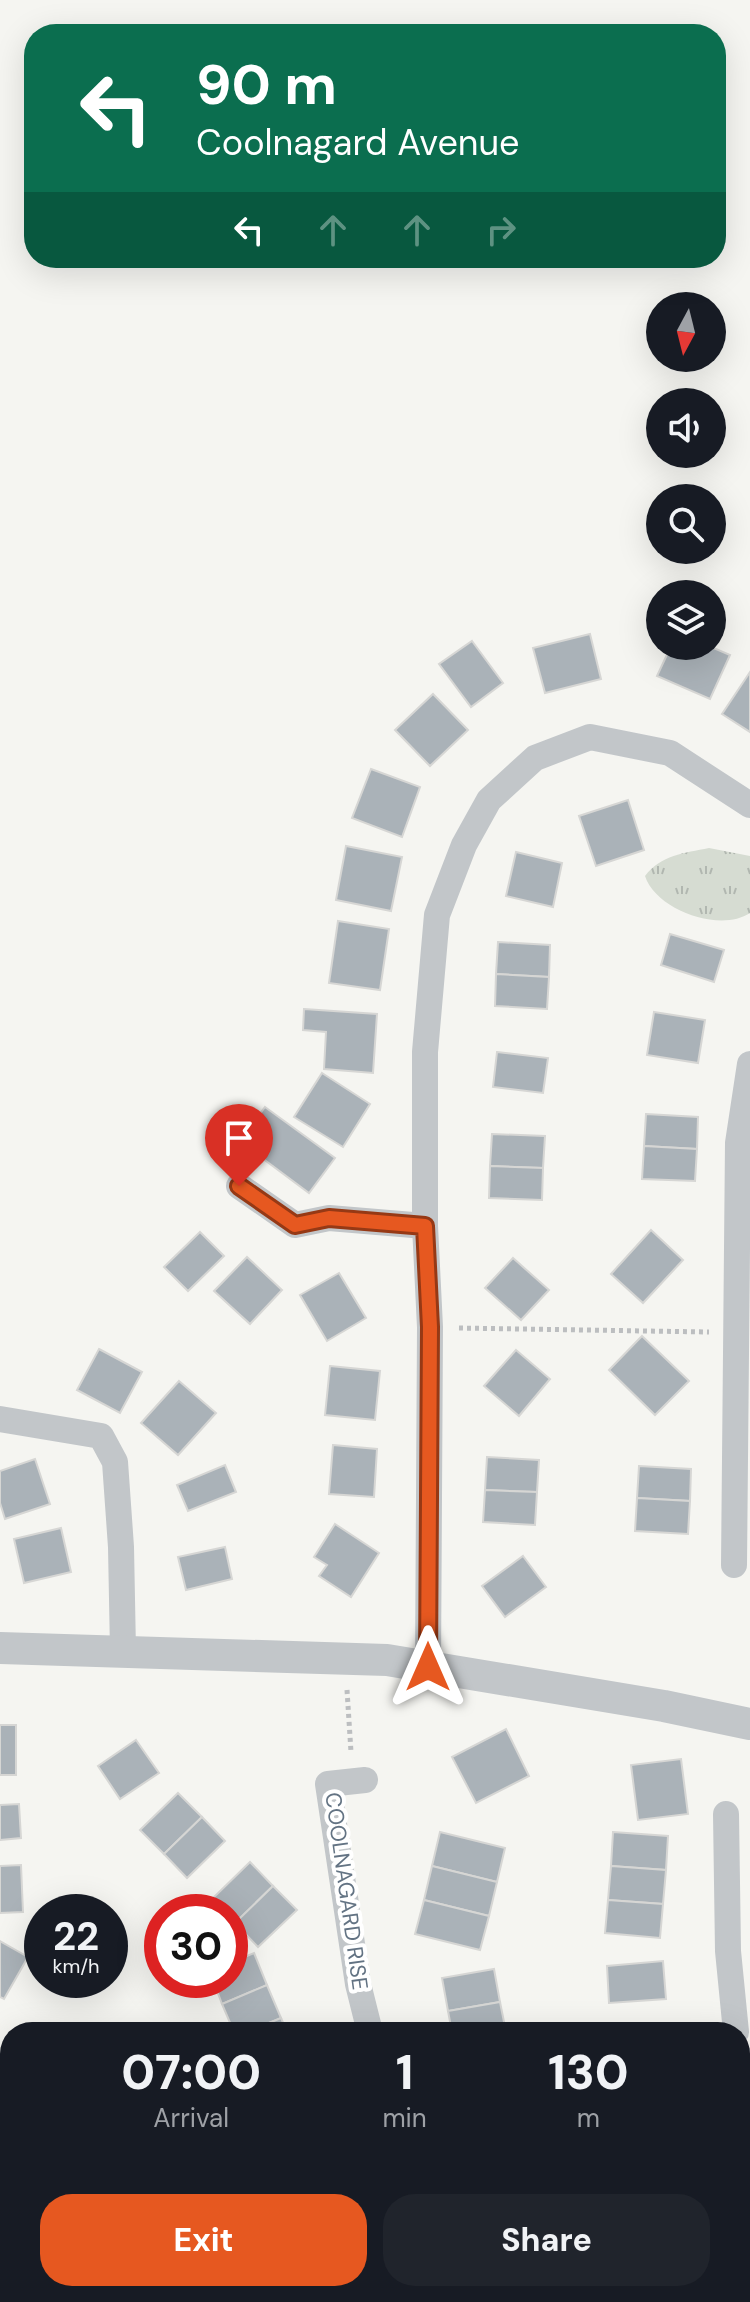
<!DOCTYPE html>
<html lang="en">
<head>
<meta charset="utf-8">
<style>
  body { margin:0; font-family:"DM Sans",sans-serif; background:#20242c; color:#f1f3f6; height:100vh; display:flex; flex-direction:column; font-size:30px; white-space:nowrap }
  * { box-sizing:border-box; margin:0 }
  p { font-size:26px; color:#9ea1a6 }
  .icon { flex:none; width:44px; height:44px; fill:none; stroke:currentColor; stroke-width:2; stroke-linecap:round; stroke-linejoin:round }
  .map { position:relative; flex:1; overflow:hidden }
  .drawer { position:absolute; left:0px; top:2022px; width:750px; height:280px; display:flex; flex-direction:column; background:#171b24; border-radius:32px 32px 0 0; box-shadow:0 8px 32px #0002 }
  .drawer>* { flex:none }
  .guide { position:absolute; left:24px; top:24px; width:702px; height:244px; border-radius:32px; box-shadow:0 8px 32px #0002; background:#0b6e4f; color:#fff; overflow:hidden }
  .needle { width:52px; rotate:187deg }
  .fabs { position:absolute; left:646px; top:292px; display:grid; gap:16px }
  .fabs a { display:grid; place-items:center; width:80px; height:80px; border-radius:50%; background:#171b24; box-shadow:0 8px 32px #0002; font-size:40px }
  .speed { position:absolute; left:24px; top:1894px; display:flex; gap:16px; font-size:40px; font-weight:700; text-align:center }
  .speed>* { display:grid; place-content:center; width:104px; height:104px; border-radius:50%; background:#171b24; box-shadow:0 8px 32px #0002; line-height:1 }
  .speed small { font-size:20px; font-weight:400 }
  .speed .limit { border:12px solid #d22; background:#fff; color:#111 }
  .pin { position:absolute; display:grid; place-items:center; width:68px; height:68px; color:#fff; margin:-82px -34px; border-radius:50% 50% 50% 0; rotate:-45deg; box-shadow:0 0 8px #0007 }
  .pin .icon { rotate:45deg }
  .me { position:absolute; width:88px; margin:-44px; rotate:0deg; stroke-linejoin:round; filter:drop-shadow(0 0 6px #0008) }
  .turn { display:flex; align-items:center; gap:28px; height:168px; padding:0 40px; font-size:36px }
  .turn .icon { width:104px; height:104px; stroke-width:2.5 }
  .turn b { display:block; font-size:56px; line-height:68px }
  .lanes { display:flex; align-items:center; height:76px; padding:0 40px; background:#0003; justify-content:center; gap:40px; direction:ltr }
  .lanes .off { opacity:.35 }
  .eta { display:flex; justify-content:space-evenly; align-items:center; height:136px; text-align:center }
  .eta b { font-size:48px; font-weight:800; line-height:56px }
  .button { display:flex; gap:16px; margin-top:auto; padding:16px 40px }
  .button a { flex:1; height:92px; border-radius:32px; background:#e65820; color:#fff; font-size:32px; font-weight:800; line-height:92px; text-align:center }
  .button a+a { background:#20242c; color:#f1f3f6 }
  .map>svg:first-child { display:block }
  .park { fill:url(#park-tufts) }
  .building { fill:#aab2b8; stroke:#d6d6d4; stroke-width:2 }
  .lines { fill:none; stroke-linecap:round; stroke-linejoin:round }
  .path { stroke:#bcbec0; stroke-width:5; stroke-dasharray:4 4; stroke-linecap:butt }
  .minor { stroke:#c2c6c9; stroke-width:26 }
  .tertiary { stroke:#c2c6c9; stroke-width:32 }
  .route-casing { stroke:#963915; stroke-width:20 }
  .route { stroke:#e65820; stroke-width:14 }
  .labels { text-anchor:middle; stroke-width:8; stroke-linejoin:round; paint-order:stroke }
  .street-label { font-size:22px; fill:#637383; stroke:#fff }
</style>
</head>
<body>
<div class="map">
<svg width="750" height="2302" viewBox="0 0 750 2302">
  <defs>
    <pattern id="park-tufts" width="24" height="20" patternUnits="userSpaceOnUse" patternTransform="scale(2)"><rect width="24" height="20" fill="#d6dcd2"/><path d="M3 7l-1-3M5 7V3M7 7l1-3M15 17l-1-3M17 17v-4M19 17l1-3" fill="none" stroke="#b1b7b0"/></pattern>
  </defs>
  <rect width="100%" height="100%" fill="#f5f5f1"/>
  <path class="park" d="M 709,848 L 750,856 L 750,913 C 720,933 656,910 645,876 C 661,855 684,853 709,848 Z"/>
  <g class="building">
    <polygon points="590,634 601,679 545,693 533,648"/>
    <polygon points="472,641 503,683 471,707 439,664"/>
    <polygon points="671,646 709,646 730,655 710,699 657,676"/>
    <polygon points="750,672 750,732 722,714"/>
    <polygon points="433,694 468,730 430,766 395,730"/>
    <polygon points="371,769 420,787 402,837 352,818"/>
    <polygon points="628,800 644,850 596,866 579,816"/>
    <polygon points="346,846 402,857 391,911 336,900"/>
    <polygon points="516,852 562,863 553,907 506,896"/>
    <polygon points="338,921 389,929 380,990 329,983"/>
    <polygon points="670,934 724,950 714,982 661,965"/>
    <polygon points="498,942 550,945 549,977 496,974"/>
    <polygon points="496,974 549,977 547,1009 495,1006"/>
    <polygon points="304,1009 377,1014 373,1073 324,1069 326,1032 303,1030"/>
    <polygon points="654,1012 705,1020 698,1063 647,1055"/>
    <polygon points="497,1052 548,1058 543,1093 493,1087"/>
    <polygon points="322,1073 370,1104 343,1147 294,1117"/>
    <polygon points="265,1107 335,1158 309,1193 262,1158 268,1149 246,1133"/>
    <polygon points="646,1114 698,1117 697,1149 644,1146"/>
    <polygon points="492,1134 545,1136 543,1168 490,1166"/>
    <polygon points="644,1146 697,1149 695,1181 642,1179"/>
    <polygon points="490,1166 543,1168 542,1200 489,1198"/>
    <polygon points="651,1230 683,1260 643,1303 611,1274"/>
    <polygon points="200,1232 224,1256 188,1291 164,1267"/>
    <polygon points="247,1257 282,1290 250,1324 214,1291"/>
    <polygon points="513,1258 549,1290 521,1320 485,1288"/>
    <polygon points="339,1273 366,1318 327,1341 300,1295"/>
    <polygon points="642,1336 689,1381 655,1415 609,1370"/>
    <polygon points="99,1349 142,1372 120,1413 77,1390"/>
    <polygon points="516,1350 550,1379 519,1416 484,1386"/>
    <polygon points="330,1366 380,1371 375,1420 325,1415"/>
    <polygon points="179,1381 216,1413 178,1455 141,1423"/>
    <polygon points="333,1445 377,1449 374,1497 329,1494"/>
    <polygon points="487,1457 539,1460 537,1492 485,1490"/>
    <polygon points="35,1459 50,1504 5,1519 0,1503 0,1471"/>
    <polygon points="225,1465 236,1492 188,1511 177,1485"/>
    <polygon points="639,1466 691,1469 690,1501 637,1498"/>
    <polygon points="485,1490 537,1492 535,1525 483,1522"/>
    <polygon points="637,1498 690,1501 688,1534 635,1531"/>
    <polygon points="335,1524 379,1553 351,1597 319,1576 327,1565 314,1557"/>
    <polygon points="61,1528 71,1572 24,1583 14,1539"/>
    <polygon points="225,1547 232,1579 186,1590 178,1557"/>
    <polygon points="523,1556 546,1587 505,1617 482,1586"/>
    <rect x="0" y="1725" width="16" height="50"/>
    <polygon points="506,1729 529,1776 476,1803 452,1757"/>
    <polygon points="136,1740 159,1773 120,1799 98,1766"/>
    <polygon points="681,1759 688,1814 638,1820 631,1765"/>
    <polygon points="178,1793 202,1817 164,1854 140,1830"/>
    <polygon points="19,1804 21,1838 0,1840 0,1805"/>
    <polygon points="202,1817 225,1841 187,1878 164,1854"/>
    <polygon points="440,1832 505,1848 497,1882 432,1866"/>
    <polygon points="613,1832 668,1836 666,1870 611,1866"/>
    <polygon points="250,1862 273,1886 235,1923 230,1912 225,1912 212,1899"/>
    <polygon points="21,1865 23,1912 0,1913 0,1866"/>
    <polygon points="432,1866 497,1882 489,1916 424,1900"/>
    <polygon points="611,1866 666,1870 663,1904 608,1900"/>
    <polygon points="273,1886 297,1910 258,1947 235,1923"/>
    <polygon points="424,1900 489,1916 480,1950 415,1934"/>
    <polygon points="608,1900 663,1904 660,1938 605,1933"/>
    <polygon points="0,1941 28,1957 4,1999 0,1997"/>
    <polygon points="254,1953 267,1985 222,2004 213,1980 230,1980 230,1963"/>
    <polygon points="663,1961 666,1999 609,2003 607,1966"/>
    <polygon points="494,1969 500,2002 448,2011 442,1978"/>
    <polygon points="267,1985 281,2018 247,2032 234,2032 222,2004"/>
    <polygon points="500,2002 506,2032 452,2032 448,2011"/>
    <polygon points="281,2018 287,2032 247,2032"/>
    <polygon points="10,2122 10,2165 0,2166 0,2124"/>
    <polygon points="740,2232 750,2236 750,2302 715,2302 698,2295 699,2292 740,2292"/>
    <polygon points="15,2292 35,2292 48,2302 7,2302"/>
    <polygon points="182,2292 227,2292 212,2302 189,2302"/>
    <polygon points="329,2292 375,2292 349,2302 333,2302"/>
    <polygon points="563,2292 578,2292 604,2302 559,2302"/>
  </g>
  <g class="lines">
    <g class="path">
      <polyline points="459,1328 709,1332"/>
      <polyline points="347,1690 351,1752"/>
    </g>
    <g class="minor">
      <polyline points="239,1186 295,1225 329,1218 425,1226"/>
      <polyline points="0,1419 101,1436 115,1462 121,1547 123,1651"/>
      <polyline points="734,1565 738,1143 750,1064"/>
      <polyline points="428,1667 430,1327 425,1226 425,1052 437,915 464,845 489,800 535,758 590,737 670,753 750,805"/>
      <polyline points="365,1780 328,1784 358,1984 370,2032"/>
      <polyline points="726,1814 728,1951 736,2032"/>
      <polyline points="740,2057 750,2098"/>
      <polyline points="740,2189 750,2185"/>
      <polyline points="0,2217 10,2217"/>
      <polyline points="97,2292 105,2302"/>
      <polyline points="651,2292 653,2302"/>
    </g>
    <polyline class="tertiary" points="0,1648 387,1660 664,1706 750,1724"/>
  </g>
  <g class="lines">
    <g class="route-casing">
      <polyline id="route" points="239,1186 295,1225 329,1218 425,1226 430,1327 428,1667"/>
    </g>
    <use href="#route" class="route"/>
  </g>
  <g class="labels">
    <g class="street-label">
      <text transform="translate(347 1891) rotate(82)" y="8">COOLNAGARD RISE</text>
    </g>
  </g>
</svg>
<div class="fabs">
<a><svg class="needle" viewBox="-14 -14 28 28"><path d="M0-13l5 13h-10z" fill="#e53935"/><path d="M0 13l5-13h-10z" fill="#9ea1a6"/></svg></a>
<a><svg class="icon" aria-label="sound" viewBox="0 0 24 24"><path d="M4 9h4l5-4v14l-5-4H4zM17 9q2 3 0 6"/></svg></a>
<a><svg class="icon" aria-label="search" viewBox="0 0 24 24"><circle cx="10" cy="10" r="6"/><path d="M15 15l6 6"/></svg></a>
<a><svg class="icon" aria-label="layers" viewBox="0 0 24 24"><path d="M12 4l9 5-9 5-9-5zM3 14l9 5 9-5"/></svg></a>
</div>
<div class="speed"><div>22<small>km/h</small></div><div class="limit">30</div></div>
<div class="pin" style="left:239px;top:1186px;background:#d93025"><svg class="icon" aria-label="arrive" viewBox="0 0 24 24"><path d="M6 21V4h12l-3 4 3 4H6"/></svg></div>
<svg class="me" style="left:428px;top:1667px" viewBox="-20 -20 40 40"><path d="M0-17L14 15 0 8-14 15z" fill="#e65820" stroke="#fff" stroke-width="4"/></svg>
<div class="guide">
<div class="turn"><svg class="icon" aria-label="left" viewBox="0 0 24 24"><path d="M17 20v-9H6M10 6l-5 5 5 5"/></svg><div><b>90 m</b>Coolnagard Avenue</div></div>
<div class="lanes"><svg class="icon" aria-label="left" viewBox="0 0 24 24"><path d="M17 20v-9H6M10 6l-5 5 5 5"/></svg><svg class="icon off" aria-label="ahead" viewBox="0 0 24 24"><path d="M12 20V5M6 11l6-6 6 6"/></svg><svg class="icon off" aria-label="ahead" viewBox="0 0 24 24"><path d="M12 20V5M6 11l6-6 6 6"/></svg><svg class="icon off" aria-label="right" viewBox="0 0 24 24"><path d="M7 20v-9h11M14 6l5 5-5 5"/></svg></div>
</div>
<section class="drawer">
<div class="eta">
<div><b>07:00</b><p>Arrival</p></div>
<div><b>1</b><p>min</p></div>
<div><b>130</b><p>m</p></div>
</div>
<div class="button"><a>Exit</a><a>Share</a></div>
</section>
</div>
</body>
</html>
